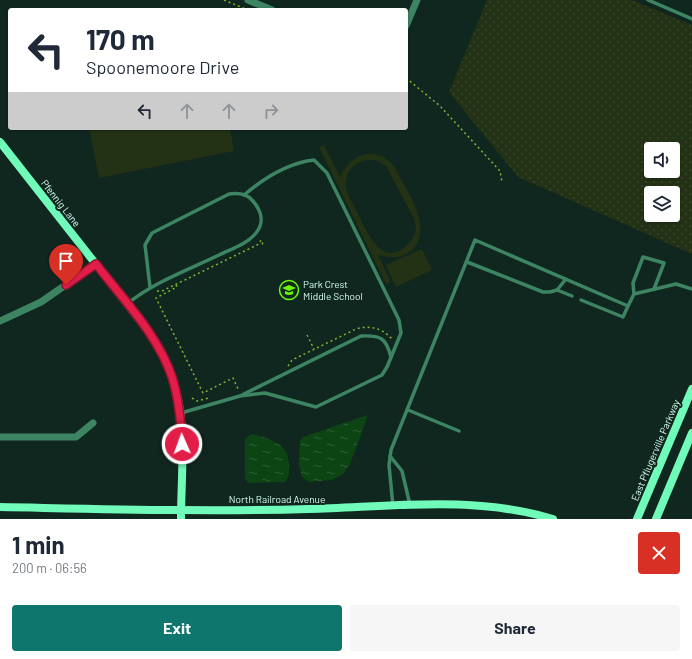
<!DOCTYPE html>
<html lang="en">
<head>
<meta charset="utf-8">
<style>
  body { margin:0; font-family:Barlow,sans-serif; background:#f6f6f7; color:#1f2937; height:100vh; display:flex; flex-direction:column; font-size:15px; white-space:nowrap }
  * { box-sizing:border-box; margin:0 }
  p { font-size:13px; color:#747a83 }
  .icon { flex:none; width:22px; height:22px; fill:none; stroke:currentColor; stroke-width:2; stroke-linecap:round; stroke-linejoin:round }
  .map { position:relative; height:519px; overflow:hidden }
  .details { display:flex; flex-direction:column; background:#fff; flex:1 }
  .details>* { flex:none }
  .hud { position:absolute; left:8px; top:8px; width:400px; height:122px; border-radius:4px; box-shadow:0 1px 3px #0004; background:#fff; color:#1f2937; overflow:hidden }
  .buttons { position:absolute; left:644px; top:142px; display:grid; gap:8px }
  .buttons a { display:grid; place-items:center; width:36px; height:36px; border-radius:4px; background:#fff; box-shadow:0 1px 3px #0004; font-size:20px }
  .pin { position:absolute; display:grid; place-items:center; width:34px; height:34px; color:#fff; margin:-41px -17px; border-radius:50% 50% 50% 0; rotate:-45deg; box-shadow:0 0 4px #0007 }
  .pin .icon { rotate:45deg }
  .me { position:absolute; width:44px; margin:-22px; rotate:358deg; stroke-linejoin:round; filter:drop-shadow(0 0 3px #0008) }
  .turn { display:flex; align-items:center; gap:14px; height:84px; padding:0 12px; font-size:18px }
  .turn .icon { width:52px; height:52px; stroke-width:2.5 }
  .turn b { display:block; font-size:28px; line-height:34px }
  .lanes { display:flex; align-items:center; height:38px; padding:0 12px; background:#0003; justify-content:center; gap:20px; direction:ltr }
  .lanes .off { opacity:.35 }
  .round { display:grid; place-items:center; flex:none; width:42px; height:42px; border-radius:4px; background:#f6f6f7 }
  .head { display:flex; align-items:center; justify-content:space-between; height:68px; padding:0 12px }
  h1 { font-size:24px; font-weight:700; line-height:30px }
  .cta { display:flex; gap:8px; margin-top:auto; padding:8px 12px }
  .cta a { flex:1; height:46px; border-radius:4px; background:#0f766e; color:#fff; font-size:16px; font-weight:700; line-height:46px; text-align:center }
  .cta a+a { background:#f6f6f7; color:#1f2937 }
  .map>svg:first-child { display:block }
  .grass { fill:url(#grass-dots); fill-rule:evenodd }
  .pitch { fill:#233114; fill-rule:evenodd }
  .water { fill:url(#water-ripples) }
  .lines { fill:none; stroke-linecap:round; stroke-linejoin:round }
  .path { stroke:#7cb634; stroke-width:1.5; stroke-dasharray:2 3; stroke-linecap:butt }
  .lane { stroke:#3d8463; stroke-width:3.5 }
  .street { stroke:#3d8463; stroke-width:7 }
  .secondary { stroke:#71fbba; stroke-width:8 }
  .route-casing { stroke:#92132f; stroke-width:10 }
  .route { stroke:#e11d48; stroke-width:7 }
  .labels { text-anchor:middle; stroke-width:4; stroke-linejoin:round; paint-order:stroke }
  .street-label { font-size:10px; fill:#d7feef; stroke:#10271f }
  .poi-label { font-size:10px; fill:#d7feef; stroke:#10271f; text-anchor:start }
</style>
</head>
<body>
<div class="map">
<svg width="692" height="519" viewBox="0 0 692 519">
  <defs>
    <pattern id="grass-dots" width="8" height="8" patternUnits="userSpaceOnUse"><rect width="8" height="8" fill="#233114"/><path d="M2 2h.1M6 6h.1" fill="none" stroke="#38462b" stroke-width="1.8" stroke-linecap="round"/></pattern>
    <pattern id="water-ripples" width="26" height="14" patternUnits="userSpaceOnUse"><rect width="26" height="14" fill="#0c4414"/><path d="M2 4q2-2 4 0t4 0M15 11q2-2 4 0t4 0" fill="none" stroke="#2f6036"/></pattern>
  </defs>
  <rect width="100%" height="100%" fill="#10271f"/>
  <path class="grass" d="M 487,0 L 632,0 L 692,25 L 692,254 L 518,177 L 449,92 ZM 651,149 L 673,149 L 673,171 L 651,171 ZM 651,193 L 673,193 L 673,215 L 651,215 Z"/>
  <g class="pitch">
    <polygon points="89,128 230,128 234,151 99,178"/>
    <path d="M 324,145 L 340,177 C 351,153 375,144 394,166 C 405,189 434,226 413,249 C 403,259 391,258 378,255 L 391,282 L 386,284 L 319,147 ZM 366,160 L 375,160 L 386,166 L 414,219 C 417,228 416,237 408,244 C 382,271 366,230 357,212 C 353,203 344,191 346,181 C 347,169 356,163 366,160 Z"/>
    <polygon points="422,249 432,270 396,287 386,265"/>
  </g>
  <g class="water">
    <polygon points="368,415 350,464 343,474 332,480 309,482 302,477 299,464 300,441 303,437"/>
    <path d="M 252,434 C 269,439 289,443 289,465 C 289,472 290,476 285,482 L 248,483 L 245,478 L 245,439 Z"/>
  </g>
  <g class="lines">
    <g class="path">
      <polyline points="224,0 248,10"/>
      <polyline points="406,78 440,106 500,171 502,182"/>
      <polyline points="176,285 177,287 156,298 203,393 233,378 239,391"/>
      <polyline points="157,291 162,291 259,244 261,240 264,247"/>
      <polyline points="307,335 314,349"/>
      <path d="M 288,366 L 292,360 L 356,329 C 370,325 382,328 392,339"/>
      <polyline points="192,398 197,401 209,398"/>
    </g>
    <g class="lane">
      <polyline points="648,0 692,19"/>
      <polyline points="467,262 543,292 550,292 557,290 572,296"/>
      <polyline points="557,290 566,279"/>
      <polyline points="634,294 633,283 643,257 664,263 654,289"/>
      <polyline points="581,300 623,317 628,306"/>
      <path d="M 127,304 C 154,282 188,270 219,255 C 231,249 247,244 256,233 C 265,222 261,210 252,200 C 246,193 237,193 229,194 L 152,233 L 145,245 L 150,287"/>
      <path d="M 242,395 L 361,336 C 381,335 386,338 391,357"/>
      <polyline points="408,410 459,431"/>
      <path d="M 181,413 L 240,396 L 265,393 L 316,407 L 382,375 L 387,367 L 401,333 L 399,320 L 327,173 L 314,160 C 287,163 264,178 244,195"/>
      <polyline points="390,456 402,471 410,505"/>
      <polyline points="393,506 389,465 391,450 475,240 628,306 634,294 676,284 692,289"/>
    </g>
    <g class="street">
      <polyline points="248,0 272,10"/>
      <polyline points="406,26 417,0"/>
      <polyline points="0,321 41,302 96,264"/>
      <polyline points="0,437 76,437 93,423"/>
    </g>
    <g class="secondary">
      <path d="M 0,142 L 146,328 C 156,344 166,359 172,377 C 188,422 181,472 181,519"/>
      <path d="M 0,507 C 103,509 206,512 309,509 C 389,507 474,495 553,519"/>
      <polyline points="637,519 692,389"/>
      <polyline points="656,519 692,433"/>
    </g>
  </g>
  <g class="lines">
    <g class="route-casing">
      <path id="route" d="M 66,285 L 96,264 C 123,299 158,335 172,377 C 179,399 181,421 182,444"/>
    </g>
    <use href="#route" class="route"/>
  </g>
  <defs>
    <g id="school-ring" transform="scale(1)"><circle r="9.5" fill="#10271f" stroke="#69f80a" stroke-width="1.5"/><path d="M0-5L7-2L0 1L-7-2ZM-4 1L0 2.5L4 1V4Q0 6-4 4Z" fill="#69f80a"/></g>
  </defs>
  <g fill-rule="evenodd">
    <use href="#school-ring" x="289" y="290"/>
  </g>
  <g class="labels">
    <g class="street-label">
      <text transform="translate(61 203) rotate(52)" y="4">Pfennig Lane</text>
      <text transform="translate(655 450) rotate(-67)" y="4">East Pflugerville Parkway</text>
      <text x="277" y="503">North Railroad Avenue</text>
    </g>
    <g class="poi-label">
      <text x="303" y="288">Park Crest<tspan x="303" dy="12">Middle School</tspan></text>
    </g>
  </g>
</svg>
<div class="buttons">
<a><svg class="icon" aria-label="sound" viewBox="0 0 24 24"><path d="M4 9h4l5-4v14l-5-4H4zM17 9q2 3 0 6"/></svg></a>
<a><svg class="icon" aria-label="layers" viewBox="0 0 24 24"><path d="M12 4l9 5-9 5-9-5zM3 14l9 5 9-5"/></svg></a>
</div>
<div class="pin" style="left:66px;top:285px;background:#d93025"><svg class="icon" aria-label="arrive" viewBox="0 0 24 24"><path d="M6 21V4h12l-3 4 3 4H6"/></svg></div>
<svg class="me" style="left:182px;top:444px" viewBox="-20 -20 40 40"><circle r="17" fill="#e11d48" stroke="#fff" stroke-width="3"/><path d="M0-11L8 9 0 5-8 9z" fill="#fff"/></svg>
<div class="hud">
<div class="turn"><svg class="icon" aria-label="left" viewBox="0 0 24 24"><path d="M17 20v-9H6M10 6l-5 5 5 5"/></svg><div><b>170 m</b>Spoonemoore Drive</div></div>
<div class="lanes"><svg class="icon" aria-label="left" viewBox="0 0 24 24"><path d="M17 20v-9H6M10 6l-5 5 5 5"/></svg><svg class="icon off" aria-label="ahead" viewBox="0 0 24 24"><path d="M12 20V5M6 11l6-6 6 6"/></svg><svg class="icon off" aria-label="ahead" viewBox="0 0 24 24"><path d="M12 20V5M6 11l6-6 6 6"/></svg><svg class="icon off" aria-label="right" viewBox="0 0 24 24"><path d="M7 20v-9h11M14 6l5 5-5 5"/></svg></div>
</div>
</div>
<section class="details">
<div class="head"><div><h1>1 min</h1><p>200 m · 06:56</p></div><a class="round" style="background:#d93025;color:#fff"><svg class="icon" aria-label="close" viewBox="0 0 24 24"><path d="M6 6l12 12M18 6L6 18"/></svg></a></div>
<div class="cta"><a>Exit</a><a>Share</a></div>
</section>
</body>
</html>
